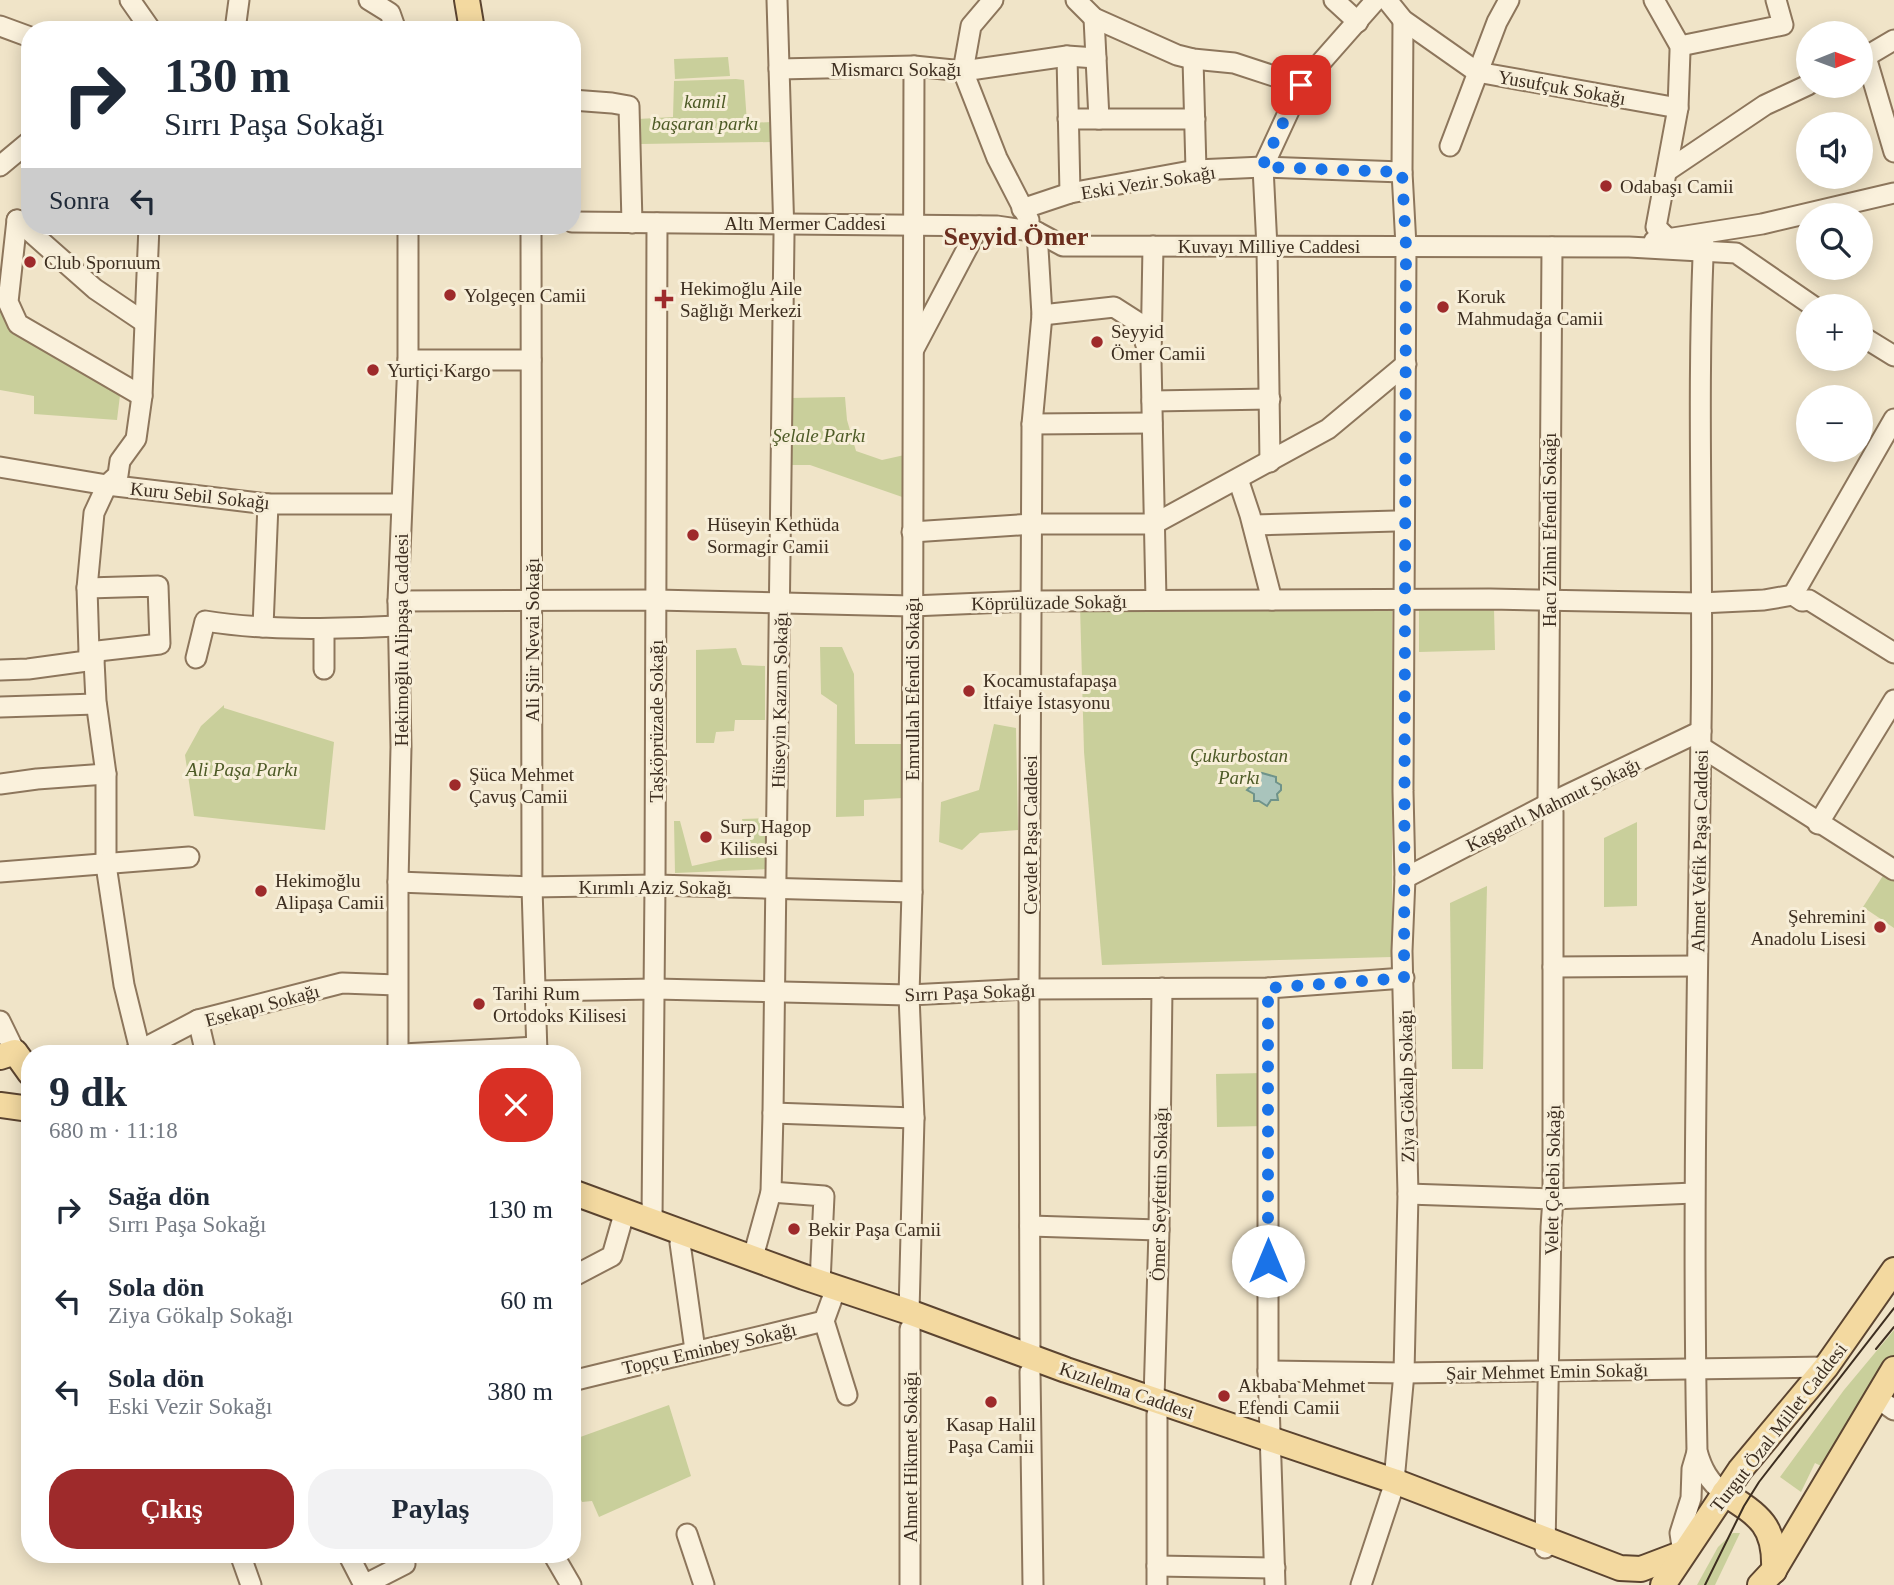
<!DOCTYPE html>
<html lang="tr">
<head>
<meta charset="utf-8">
<style>
  body { margin:0; font-family:Georgia,serif; background:#f2f2f3; color:#1f2937; height:100vh; display:flex; flex-direction:column; font-size:26px; white-space:nowrap }
  * { box-sizing:border-box; margin:0 }
  p { font-size:23px; color:#747a83 }
  .icon { flex:none; width:38px; height:38px; fill:none; stroke:currentColor; stroke-width:2; stroke-linecap:round; stroke-linejoin:round }
  .map { position:relative; flex:1; overflow:hidden }
  .details { position:absolute; left:21px; top:1045px; width:560px; height:518px; display:flex; flex-direction:column; background:#fff; border-radius:28px; box-shadow:0 4px 18px #0003 }
  .details>* { flex:none }
  .guide { position:absolute; left:21px; top:21px; width:560px; height:214px; border-radius:28px; box-shadow:0 4px 18px #0003; background:#fff; color:#1f2937; overflow:hidden }
  .needle { width:46px; rotate:89deg }
  .buttons { position:absolute; left:1796px; top:21px; display:grid; gap:14px }
  .buttons a { display:grid; place-items:center; width:77px; height:77px; border-radius:50%; background:#fff; box-shadow:0 4px 18px #0003; font-size:35px }
  .pin { position:absolute; display:grid; place-items:center; width:60px; height:60px; color:#fff; margin:-30px; border-radius:14px; box-shadow:0 4px 10px #0006 }
  .me { position:absolute; width:77px; margin:-38px; rotate:0deg; stroke-linejoin:round; filter:drop-shadow(0 0 5px #0008) }
  .turn { display:flex; align-items:center; gap:24px; height:147px; padding:0 28px; font-size:32px }
  .turn .icon { width:91px; height:91px; stroke-width:2.5 }
  .turn b { display:block; font-size:49px; line-height:60px }
  .then { display:flex; align-items:center; height:66px; padding:0 28px; background:#0003; gap:14px; font-size:26px }
  .round { display:grid; place-items:center; flex:none; width:74px; height:74px; border-radius:28px; background:#f2f2f3 }
  .overview { display:flex; align-items:center; justify-content:space-between; height:119px; padding:0 28px }
  h1 { font-size:42px; font-weight:700; line-height:52px }
  .primary-button { display:flex; gap:14px; margin-top:auto; padding:14px 28px }
  .primary-button a { flex:1; height:80px; border-radius:28px; background:#9e2a2b; color:#fff; font-size:28px; font-weight:700; line-height:80px; text-align:center }
  .primary-button a+a { background:#f2f2f3; color:#1f2937 }
  ul { padding:0; list-style:none }
  li { display:flex; align-items:center; gap:21px; height:91px; padding:0 28px }
  li div { flex:1 }
  li b { display:block; font-size:26px }
  li em { font-style:normal }
  .map>svg:first-child { display:block }
  .green { fill:#c9cf9b }
  .water { fill:#a9c4bc; stroke:#6f938a; stroke-width:2 }
  .lines { fill:none; stroke-linecap:round; stroke-linejoin:round }
  .minor-casing { stroke:#8d765c; stroke-width:23 }
  .major-casing { stroke:#5b4430; stroke-width:28 }
  .minor { stroke:#faf1dc; stroke-width:19 }
  .major { stroke:#f3d9a0; stroke-width:24 }
  .tram { stroke:#3d2e20; stroke-width:2 }
  .route { stroke:#1a73e8; stroke-width:12; stroke-dasharray:0 21.6 }
  .poi-dot { fill:#9e2a2b; stroke:#f7eed8; stroke-width:2.5 }
  .labels { text-anchor:middle; stroke-width:6; stroke-linejoin:round; paint-order:stroke }
  .street-label { font-size:19px; fill:#3d2e20; stroke:#f7eed8 }
  .park-label { font-size:19px; font-style:italic; fill:#4d5a26; stroke:#f7eed8 }
  .poi-label { font-size:19px; fill:#3d2e20; stroke:#f7eed8; text-anchor:start }
  .district-label { font-size:26px; font-weight:bold; fill:#6b2e1e; stroke:#f7eed8 }
</style>
</head>
<body>
<div class="map">
<svg width="1894" height="1585" viewBox="0 0 1894 1585">
  <rect width="100%" height="100%" fill="#f0e4c8"/>
  <g class="green">
    <polygon points="728,57 730,76 675,79 674,59"/>
    <polygon points="736,79 744,80 747,123 771,122 772,142 641,144 638,119 673,117 674,81"/>
    <polygon points="0,297 13,325 121,387 117,420 34,414 34,396 0,390"/>
    <polygon points="845,397 847,420 856,451 882,460 909,454 908,499 810,465 786,465 790,398"/>
    <polygon points="1080,606 1392,609 1392,957 1102,965 1084,752"/>
    <polygon points="1494,609 1495,650 1419,652 1419,610"/>
    <polygon points="820,647 842,647 854,674 855,744 905,744 903,798 864,800 864,816 836,817 837,705 821,694"/>
    <polygon points="736,648 742,665 765,666 765,720 735,720 734,731 716,732 714,743 696,743 696,650"/>
    <polygon points="224,705 224,708 334,742 325,830 194,816 185,755 201,726"/>
    <polygon points="994,724 1016,728 1018,830 980,833 962,850 939,842 941,802 979,790"/>
    <polygon points="769,818 769,869 675,873 674,821 680,821 692,866 751,853 742,819"/>
    <polygon points="1637,822 1637,906 1604,907 1604,838"/>
    <polygon points="1886,871 1894,877 1894,928 1863,907"/>
    <polygon points="1487,886 1483,1069 1452,1069 1450,903"/>
    <polygon points="1264,1073 1265,1126 1217,1127 1216,1074"/>
    <polygon points="1894,1330 1894,1357 1825,1468 1815,1463 1801,1492 1780,1477 1844,1390"/>
    <polygon points="669,1405 691,1476 599,1517 592,1501 582,1502 572,1479 572,1440"/>
    <polygon points="1733,1533 1740,1533 1715,1585 1697,1585 1718,1547"/>
  </g>
  <polygon class="water" points="1262,773 1276,777 1276,782 1281,785 1281,790 1277,794 1278,800 1271,800 1267,806 1259,801 1254,801 1254,794 1247,790 1253,784 1252,778 1259,777"/>
  <g class="lines">
    <g class="minor-casing">
      <g id="minor">
        <polyline points="130,0 151,30"/>
        <polyline points="369,0 390,13 396,30"/>
        <polyline points="993,0 971,26 963,71 997,158 1029,220"/>
        <polyline points="1076,0 1094,18 1177,55 1193,59 1234,63 1301,85"/>
        <polyline points="1334,0 1358,22"/>
        <polyline points="1387,0 1403,20 1477,72 1678,108"/>
        <polyline points="1654,0 1680,46 1680,51 1678,108 1656,227 1667,238"/>
        <polyline points="0,26 30,37"/>
        <polyline points="235,30 239,0"/>
        <polyline points="1680,46 1783,25 1776,0"/>
        <polyline points="1067,56 1070,193"/>
        <polyline points="1866,57 1894,152"/>
        <polyline points="1193,59 1196,170"/>
        <polyline points="1860,60 1894,40"/>
        <polyline points="779,69 914,66 963,71 1067,56 1096,58"/>
        <polyline points="572,100 612,103 629,106 632,223"/>
        <polyline points="1068,119 1099,119 1094,18"/>
        <polyline points="1099,119 1195,119"/>
        <polyline points="1450,146 1497,22 1509,0"/>
        <polyline points="0,166 30,141"/>
        <polyline points="1667,171 1765,105 1808,85"/>
        <polyline points="1022,209 1070,193 1196,170 1263,167 1402,172"/>
        <polyline points="17,220 8,302 18,324 142,396"/>
        <polyline points="17,220 95,289 144,322"/>
        <polyline points="572,222 997,226 1037,232 1063,246 1629,247 1736,253 1813,306"/>
        <polyline points="531,226 532,887 537,1054"/>
        <path d="M 1704,234 C 1696,399 1704,564 1701,729 C 1698,970 1692,1211 1697,1451 C 1702,1469 1709,1482 1724,1493"/>
        <polyline points="1654,241 1762,224 1894,193"/>
        <polyline points="1153,246 1151,360 1156,600"/>
        <polyline points="1042,315 1114,307 1139,323 1146,345"/>
        <polyline points="1860,335 1894,356"/>
        <polyline points="914,349 979,226"/>
        <polyline points="408,360 531,360"/>
        <polyline points="1152,401 1270,399"/>
        <polyline points="1032,424 1152,423"/>
        <polyline points="1270,462 1267,248 1263,167 1301,85 1376,0"/>
        <polyline points="0,467 107,485 268,504 401,504"/>
        <polyline points="1238,479 1250,515 1272,600"/>
        <polyline points="1253,525 1396,521"/>
        <polyline points="912,532 1033,524 1154,524 1328,429 1406,364"/>
        <polyline points="87,588 158,586 160,644 89,652"/>
        <polyline points="1793,595 1894,419"/>
        <polyline points="398,601 656,600 912,606 1031,601 1490,599 1700,603 1764,600 1793,595 1802,601 1809,600 1894,653"/>
        <polyline points="263,627 268,504"/>
        <polyline points="324,629 324,669"/>
        <path d="M 196,658 L 205,621 C 269,631 334,629 398,626"/>
        <polyline points="94,660 96,701 106,774 106,865 124,985 140,1050"/>
        <polyline points="0,670 28,669 94,660 89,652 87,588 94,513 107,485 118,475 120,461 136,439 142,396 149,226"/>
        <polyline points="0,707 96,704"/>
        <polyline points="1701,747 1894,870"/>
        <polyline points="0,784 37,779 106,774"/>
        <polyline points="1818,824 1894,700"/>
        <polyline points="0,872 189,857"/>
        <polyline points="1405,878 1548,804 1701,731"/>
        <polyline points="398,882 532,887 655,885 912,892"/>
        <polyline points="1553,967 1697,966"/>
        <polyline points="1268,988 1268,1371 1275,1585"/>
        <polyline points="536,991 655,989 909,995 1029,989 1268,988 1404,978"/>
        <polyline points="198,1020 206,1054"/>
        <polyline points="0,1021 21,1064"/>
        <polyline points="133,1054 198,1020 342,983 397,985"/>
        <polyline points="398,1054 398,882 401,747 398,601 408,360 408,226"/>
        <polyline points="402,1054 537,1047"/>
        <polyline points="773,1113 914,1118"/>
        <polyline points="771,1192 824,1196 820,1283"/>
        <polyline points="1408,1194 1553,1199 1694,1193"/>
        <polyline points="652,1220 655,885 657,223"/>
        <polyline points="1030,1226 1159,1230"/>
        <polyline points="680,1243 695,1350"/>
        <polyline points="753,1257 771,1192 773,1113 784,235 777,0"/>
        <polyline points="572,1277 612,1256 622,1221"/>
        <polyline points="909,1312 914,1118 909,995 912,892 914,66"/>
        <polyline points="824,1321 847,1395"/>
        <polyline points="910,1329 910,1585"/>
        <polyline points="1030,1356 1029,989 1032,424 1042,315 1037,232"/>
        <polyline points="1268,1371 1404,1373 1826,1367"/>
        <polyline points="1030,1372 1033,1585"/>
        <path d="M 572,1381 C 656,1360 740,1342 824,1321 L 832,1299"/>
        <polyline points="1877,1398 1894,1410"/>
        <polyline points="1154,1399 1159,1230 1162,988"/>
        <polyline points="1394,1481 1404,1373 1408,1194 1402,951 1405,878 1403,791 1406,246 1402,172 1403,20"/>
        <polyline points="687,1534 704,1585"/>
        <polyline points="1545,1548 1551,1227 1553,1199 1553,812 1548,804 1552,247"/>
        <polyline points="1683,1553 1680,1533 1691,1498 1692,1469 1697,1452"/>
        <polyline points="240,1554 251,1585"/>
        <polyline points="348,1554 364,1585"/>
        <polyline points="553,1554 571,1585"/>
        <polyline points="1157,1566 1275,1568"/>
        <polyline points="364,1585 405,1564"/>
        <polyline points="1157,1585 1157,1414"/>
        <polyline points="1361,1585 1391,1494"/>
      </g>
    </g>
    <g class="major-casing">
      <g id="major">
        <polyline points="467,0 472,30"/>
        <polyline points="0,1057 15,1052 30,1073"/>
        <polyline points="0,1105 30,1109"/>
        <polyline points="572,1192 804,1277 909,1312 1066,1370 1394,1481 1620,1568 1641,1569 1683,1553"/>
        <path d="M 1724,1493 C 1760,1516 1776,1526 1774,1571"/>
        <polyline points="1663,1585 1740,1470 1826,1367 1894,1270"/>
        <polyline points="1760,1585 1774,1570 1894,1369"/>
      </g>
    </g>
    <use href="#minor" class="minor"/>
    <use href="#major" class="major"/>
    <g class="tram">
      <polyline points="1876,1349 1894,1327"/>
      <polyline points="1705,1585 1744,1506 1759,1482 1894,1308"/>
    </g>
  </g>
  <g class="lines">
    <polyline class="route" points="1268,1261 1268,988 1404,978 1406,246 1402,172 1262,167 1301,85"/>
  </g>
  <g class="poi-dot">
    <circle cx="1606" cy="186" r="7"/>
    <circle cx="30" cy="262" r="7"/>
    <circle cx="450" cy="295" r="7"/>
    <path d="M660.5 288.5h7v7h7v7h-7v7h-7v-7h-7v-7h7z"/>
    <circle cx="1443" cy="307" r="7"/>
    <circle cx="1097" cy="342" r="7"/>
    <circle cx="373" cy="370" r="7"/>
    <circle cx="693" cy="535" r="7"/>
    <circle cx="969" cy="691" r="7"/>
    <circle cx="455" cy="785" r="7"/>
    <circle cx="706" cy="837" r="7"/>
    <circle cx="261" cy="891" r="7"/>
    <circle cx="1880" cy="927" r="7"/>
    <circle cx="479" cy="1004" r="7"/>
    <circle cx="794" cy="1229" r="7"/>
    <circle cx="1224" cy="1396" r="7"/>
    <circle cx="991" cy="1402" r="7"/>
  </g>
  <g class="labels">
    <g class="street-label">
      <text x="896" y="76">Mismarcı Sokağı</text>
      <text transform="translate(1562 87) rotate(10)" y="7">Yusufçuk Sokağı</text>
      <text transform="translate(1148 182) rotate(-9)" y="7">Eski Vezir Sokağı</text>
      <text x="805" y="230">Altı Mermer Caddesi</text>
      <text x="1269" y="253">Kuvayı Milliye Caddesi</text>
      <text transform="translate(200 495) rotate(6)" y="7">Kuru Sebil Sokağı</text>
      <text transform="translate(1549 530) rotate(-90)" y="7">Hacı Zihni Efendi Sokağı</text>
      <text transform="translate(1049 602) rotate(-1)" y="7">Köprülüzade Sokağı</text>
      <text transform="translate(401 640) rotate(-90)" y="7">Hekimoğlu Alipaşa Caddesi</text>
      <text transform="translate(532 640) rotate(-90)" y="7">Ali Şiir Nevai Sokağı</text>
      <text transform="translate(912 689) rotate(-90)" y="7">Emrullah Efendi Sokağı</text>
      <text transform="translate(779 700) rotate(-89)" y="7">Hüseyin Kazım Sokağı</text>
      <text transform="translate(656 721) rotate(-90)" y="7">Taşköprüzade Sokağı</text>
      <text transform="translate(1553 804) rotate(-26)" y="7">Kaşgarlı Mahmut Sokağı</text>
      <text transform="translate(1030 835) rotate(-90)" y="7">Cevdet Paşa Caddesi</text>
      <text transform="translate(1699 851) rotate(-89)" y="7">Ahmet Vefik Paşa Caddesi</text>
      <text x="655" y="894">Kırımlı Aziz Sokağı</text>
      <text transform="translate(970 992) rotate(-2)" y="7">Sırrı Paşa Sokağı</text>
      <text transform="translate(262 1005) rotate(-15)" y="7">Esekapı Sokağı</text>
      <text transform="translate(1406 1086) rotate(-91)" y="7">Ziya Gökalp Sokağı</text>
      <text transform="translate(1552 1180) rotate(-89)" y="7">Velet Çelebi Sokağı</text>
      <text transform="translate(1159 1194) rotate(-89)" y="7">Ömer Seyfettin Sokağı</text>
      <text transform="translate(709 1348) rotate(-13)" y="7">Topçu Eminbey Sokağı</text>
      <text transform="translate(1547 1371) rotate(-1)" y="7">Şair Mehmet Emin Sokağı</text>
      <text transform="translate(1127 1390) rotate(19)" y="7">Kızılelma Caddesi</text>
      <text transform="translate(1778 1427) rotate(-52)" y="7">Turgut Özal Millet Caddesi</text>
      <text transform="translate(910 1457) rotate(-90)" y="7">Ahmet Hikmet Sokağı</text>
    </g>
    <g class="park-label">
      <text x="705" y="108">kamil<tspan x="705" dy="22">başaran parkı</tspan></text>
      <text x="819" y="442">Şelale Parkı</text>
      <text x="1239" y="762">Çukurbostan<tspan x="1239" dy="22">Parkı</tspan></text>
      <text x="242" y="776">Ali Paşa Parkı</text>
    </g>
    <g class="poi-label">
      <text x="1620" y="193">Odabaşı Camii</text>
      <text x="44" y="269">Club Sporıuum</text>
      <text x="680" y="295">Hekimoğlu Aile<tspan x="680" dy="22">Sağlığı Merkezi</tspan></text>
      <text x="464" y="302">Yolgeçen Camii</text>
      <text x="1457" y="303">Koruk<tspan x="1457" dy="22">Mahmudağa Camii</tspan></text>
      <text x="1111" y="338">Seyyid<tspan x="1111" dy="22">Ömer Camii</tspan></text>
      <text x="387" y="377">Yurtiçi Kargo</text>
      <text x="707" y="531">Hüseyin Kethüda<tspan x="707" dy="22">Sormagir Camii</tspan></text>
      <text x="983" y="687">Kocamustafapaşa<tspan x="983" dy="22">İtfaiye İstasyonu</tspan></text>
      <text x="469" y="781">Şüca Mehmet<tspan x="469" dy="22">Çavuş Camii</tspan></text>
      <text x="720" y="833">Surp Hagop<tspan x="720" dy="22">Kilisesi</tspan></text>
      <text x="275" y="887">Hekimoğlu<tspan x="275" dy="22">Alipaşa Camii</tspan></text>
      <text x="1866" y="923" text-anchor="end">Şehremini<tspan x="1866" dy="22">Anadolu Lisesi</tspan></text>
      <text x="493" y="1000">Tarihi Rum<tspan x="493" dy="22">Ortodoks Kilisesi</tspan></text>
      <text x="808" y="1236">Bekir Paşa Camii</text>
      <text x="1238" y="1392">Akbaba Mehmet<tspan x="1238" dy="22">Efendi Camii</tspan></text>
      <text x="991" y="1431" text-anchor="middle">Kasap Halil<tspan x="991" dy="22">Paşa Camii</tspan></text>
    </g>
    <g class="district-label">
      <text x="1016" y="245">Seyyid Ömer</text>
    </g>
  </g>
</svg>
<div class="buttons">
<a><svg class="needle" viewBox="-14 -14 28 28"><path d="M0-13l5 13h-10z" fill="#e53935"/><path d="M0 13l5-13h-10z" fill="#747a83"/></svg></a>
<a><svg class="icon" aria-label="sound" viewBox="0 0 24 24"><path d="M4 9h4l5-4v14l-5-4H4zM17 9q2 3 0 6"/></svg></a>
<a><svg class="icon" aria-label="search" viewBox="0 0 24 24"><circle cx="10" cy="10" r="6"/><path d="M15 15l6 6"/></svg></a>
<a>+</a>
<a>−</a>
</div>
<div class="pin" style="left:1301px;top:85px;background:#d93025"><svg class="icon" aria-label="arrive" viewBox="0 0 24 24"><path d="M6 21V4h12l-3 4 3 4H6"/></svg></div>
<svg class="me" style="left:1268px;top:1261px" viewBox="-20 -20 40 40"><circle r="19" fill="#fff"/><path d="M0-13L10 11 0 6-10 11z" fill="#1a73e8"/></svg>
<div class="guide">
<div class="turn"><svg class="icon" aria-label="right" viewBox="0 0 24 24"><path d="M7 20v-9h11M14 6l5 5-5 5"/></svg><div><b>130 m</b>Sırrı Paşa Sokağı</div></div>
<div class="then">Sonra<svg class="icon" aria-label="left" viewBox="0 0 24 24"><path d="M17 20v-9H6M10 6l-5 5 5 5"/></svg></div>
</div>
<section class="details">
<div class="overview"><div><h1>9 dk</h1><p>680 m · 11:18</p></div><a class="round" style="background:#d93025;color:#fff"><svg class="icon" aria-label="close" viewBox="0 0 24 24"><path d="M6 6l12 12M18 6L6 18"/></svg></a></div>
<ul>
<li><svg class="icon" aria-label="right" viewBox="0 0 24 24"><path d="M7 20v-9h11M14 6l5 5-5 5"/></svg><div><b>Sağa dön</b><p>Sırrı Paşa Sokağı</p></div><em>130 m</em></li>
<li><svg class="icon" aria-label="left" viewBox="0 0 24 24"><path d="M17 20v-9H6M10 6l-5 5 5 5"/></svg><div><b>Sola dön</b><p>Ziya Gökalp Sokağı</p></div><em>60 m</em></li>
<li><svg class="icon" aria-label="left" viewBox="0 0 24 24"><path d="M17 20v-9H6M10 6l-5 5 5 5"/></svg><div><b>Sola dön</b><p>Eski Vezir Sokağı</p></div><em>380 m</em></li>
</ul>
<div class="primary-button"><a>Çıkış</a><a>Paylaş</a></div>
</section>
</div>
</body>
</html>
